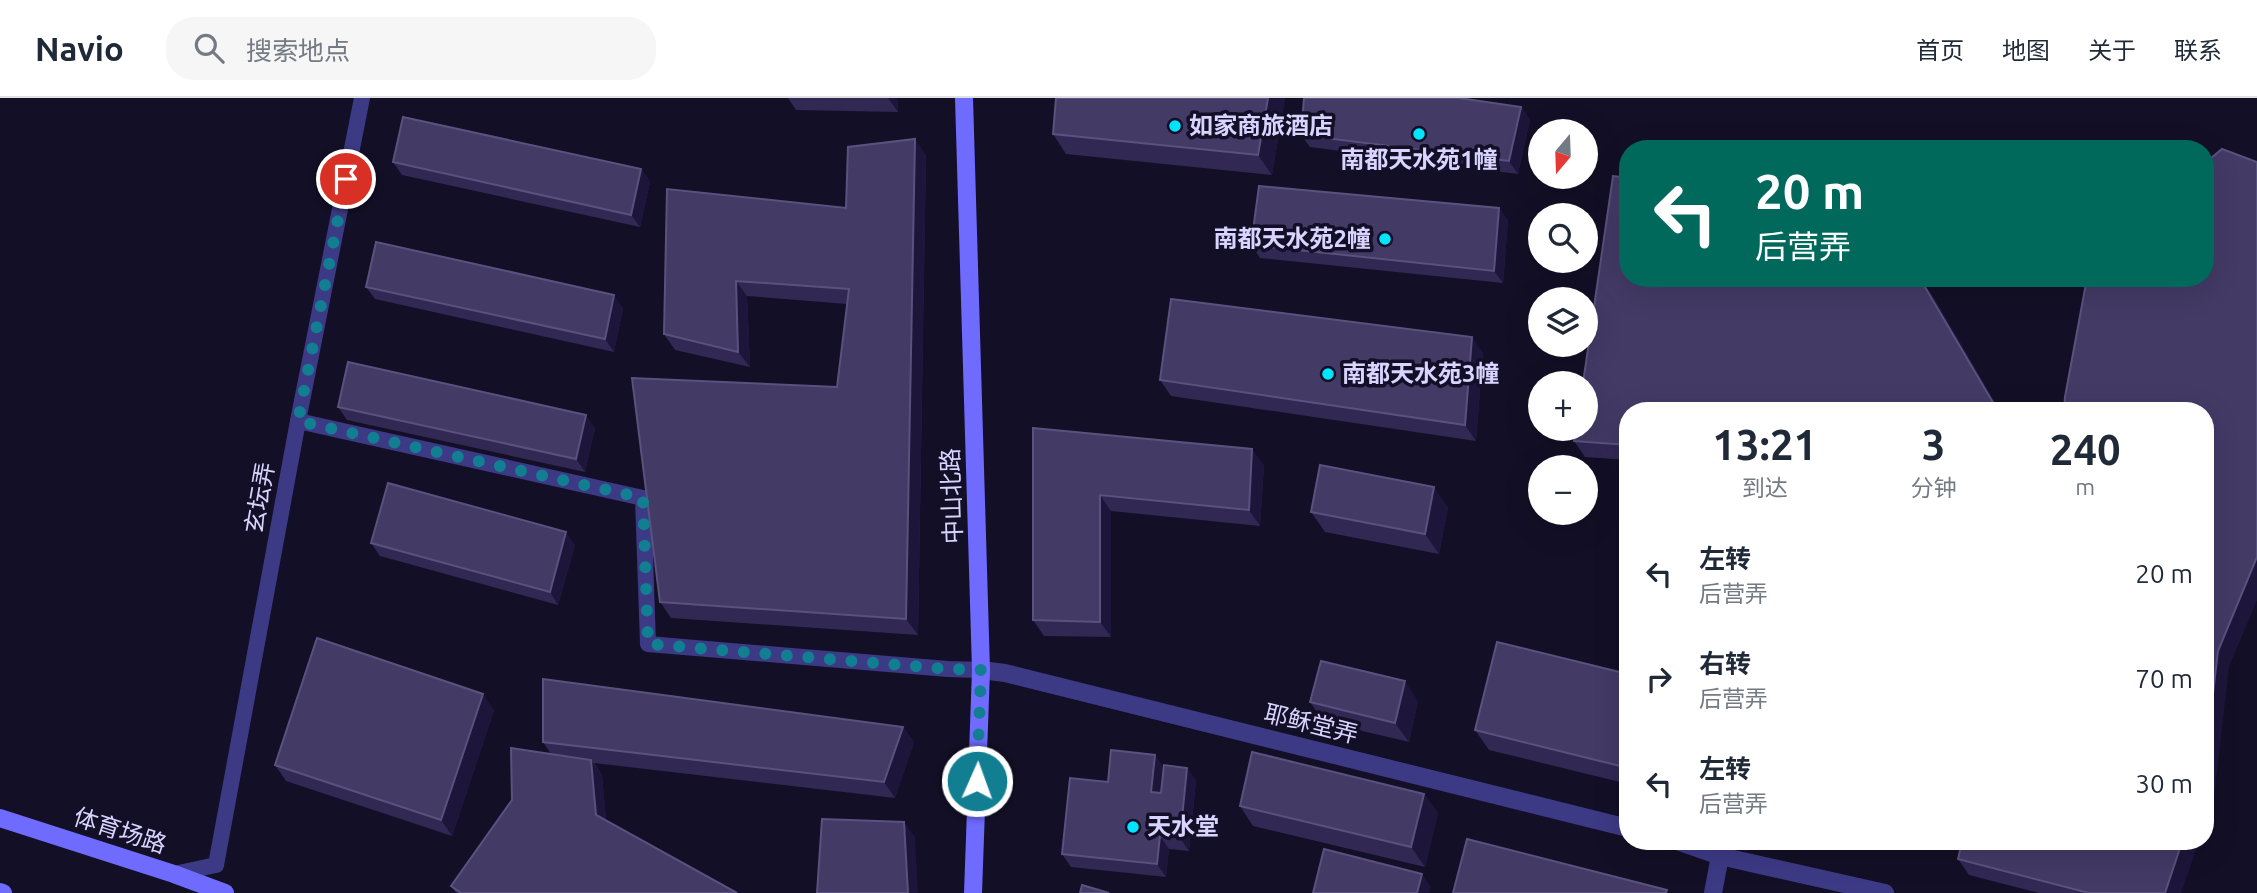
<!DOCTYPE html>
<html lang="zh">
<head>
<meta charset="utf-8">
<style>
  body { margin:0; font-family:Ubuntu,"Noto Sans SC",sans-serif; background:#f6f6f7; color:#1f2937; height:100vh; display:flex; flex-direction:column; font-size:26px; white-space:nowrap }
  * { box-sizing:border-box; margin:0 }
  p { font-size:23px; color:#747a83 }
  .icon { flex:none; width:38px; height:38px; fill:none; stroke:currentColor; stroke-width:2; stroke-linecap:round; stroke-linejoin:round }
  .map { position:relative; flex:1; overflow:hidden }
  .sheet { position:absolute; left:1619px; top:304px; width:595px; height:448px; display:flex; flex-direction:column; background:#fff; border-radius:28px; box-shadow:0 7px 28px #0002 }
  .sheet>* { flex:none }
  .banner { position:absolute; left:1619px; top:42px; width:595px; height:147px; border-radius:28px; box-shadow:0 7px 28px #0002; background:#00695c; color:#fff; overflow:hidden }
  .needle { width:46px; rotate:199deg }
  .buttons { position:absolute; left:1528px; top:21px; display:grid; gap:14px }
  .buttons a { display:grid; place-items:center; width:70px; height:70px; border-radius:50%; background:#fff; box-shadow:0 7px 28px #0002; font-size:35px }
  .pin { position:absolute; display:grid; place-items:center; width:60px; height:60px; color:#fff; margin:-30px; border:4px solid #fff; border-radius:50%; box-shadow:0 2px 7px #0007 }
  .me { position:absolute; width:77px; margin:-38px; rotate:2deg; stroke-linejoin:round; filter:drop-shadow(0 0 5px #0008) }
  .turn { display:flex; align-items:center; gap:24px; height:147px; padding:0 21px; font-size:32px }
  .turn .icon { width:91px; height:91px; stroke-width:2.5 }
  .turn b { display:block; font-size:49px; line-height:60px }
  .eta { display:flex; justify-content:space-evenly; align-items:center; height:119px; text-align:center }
  .eta b { font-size:42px; font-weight:700; line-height:49px }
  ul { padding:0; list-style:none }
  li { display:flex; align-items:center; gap:21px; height:105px; padding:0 21px }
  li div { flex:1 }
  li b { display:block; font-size:26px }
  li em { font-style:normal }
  header { display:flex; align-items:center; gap:42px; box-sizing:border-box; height:98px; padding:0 35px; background:#fff; border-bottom:2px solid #e0e1e3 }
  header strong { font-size:33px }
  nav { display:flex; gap:38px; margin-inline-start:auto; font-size:24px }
  .search { width:490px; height:63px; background:#f6f6f7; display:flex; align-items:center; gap:18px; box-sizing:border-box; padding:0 24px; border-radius:28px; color:#747a83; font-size:26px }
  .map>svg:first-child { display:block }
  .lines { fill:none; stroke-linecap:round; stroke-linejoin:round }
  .lane { stroke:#3d3a85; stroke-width:16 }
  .street { stroke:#3d3a85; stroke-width:18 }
  .secondary { stroke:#6f6bff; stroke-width:18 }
  .wall { fill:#312854 }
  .shaded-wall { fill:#1d163a }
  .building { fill:#433a66; stroke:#5a527e; stroke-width:2 }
  .route { stroke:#117e91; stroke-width:12; stroke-dasharray:0 21.6 }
  .poi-dot { fill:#00e5ff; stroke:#130f26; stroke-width:2.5 }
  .labels { text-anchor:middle; stroke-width:7; stroke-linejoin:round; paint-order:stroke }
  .poi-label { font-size:24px; font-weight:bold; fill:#d9d4ff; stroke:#130f26; text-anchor:start }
  .street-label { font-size:24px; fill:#d9d4ff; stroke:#130f26 }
</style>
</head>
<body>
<header>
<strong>Navio</strong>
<div class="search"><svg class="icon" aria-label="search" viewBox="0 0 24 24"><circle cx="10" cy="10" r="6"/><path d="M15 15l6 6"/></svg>搜索地点</div>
<nav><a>首页</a><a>地图</a><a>关于</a><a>联系</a></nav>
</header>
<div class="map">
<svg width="2257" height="795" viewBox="0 0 2257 795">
  <rect width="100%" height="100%" fill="#130f26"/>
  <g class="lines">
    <g class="lane">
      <polyline points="298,323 643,400 648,546 948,571 981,572"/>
      <polyline points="174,776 216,767 298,323 362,0"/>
    </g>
    <g class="street">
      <polyline points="981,572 1005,575 1628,730"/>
      <polyline points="1680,744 1720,758 1885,795"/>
      <polyline points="1713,795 1720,758"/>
    </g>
    <g class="secondary">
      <polyline points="964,0 981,572 973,795"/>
      <polyline points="0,720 174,776 225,795"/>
      <polyline points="0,794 3,795"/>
    </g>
  </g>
  <g class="wall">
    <polygon points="788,0 897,0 898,14 796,12"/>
    <polygon points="1056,0 1285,0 1272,77 1066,56 1053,36"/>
    <polygon points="1521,9 1530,22 1518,76 1310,49 1301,37"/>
    <polygon points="926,57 918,537 671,520 660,504 837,289 847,206 747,198 750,269 675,252 664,236 667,91 846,110"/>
    <polygon points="393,64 641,71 650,84 640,129 402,77"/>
    <polygon points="1613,78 1628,80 1628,180 1917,180 1922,184 1934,200 2000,313 1628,313 1628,362 1585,359 1574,343 1576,331 1586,331 1586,285 1583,285"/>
    <polygon points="1499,110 1508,123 1503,185 1260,160 1251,147"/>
    <polygon points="366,189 623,210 614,254 375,201"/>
    <polygon points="1483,255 1476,343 1171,298 1160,282"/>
    <polygon points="338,309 595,330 585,374 347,322"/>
    <polygon points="1033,330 1264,367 1260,428 1111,413 1111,539 1044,538 1033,522"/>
    <polygon points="1448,409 1439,456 1325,434 1311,414"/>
    <polygon points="371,445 575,447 558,507 380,458"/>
    <polygon points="1628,576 1628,686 1489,652 1475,632"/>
    <polygon points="1418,603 1409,644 1324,624 1310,604"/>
    <polygon points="494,612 452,738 286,683 275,667"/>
    <polygon points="903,629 914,644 895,700 594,665 602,677 606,723 737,795 456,795 451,788 551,656 543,644"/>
    <polygon points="1163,669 1196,682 1189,753 1169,751 1166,779 1071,769 1062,756 1108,684"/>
    <polygon points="1424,696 1438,715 1425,769 1253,728 1240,708"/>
    <polygon points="1958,761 2181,795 2039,795 1969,777"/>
  </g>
  <g class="shaded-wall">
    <polygon points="888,0 897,0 898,14"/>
    <polygon points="1268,0 1285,0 1272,77 1258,57"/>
    <polygon points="1521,9 1530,22 1518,76 1509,63"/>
    <polygon points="915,41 926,57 918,537 906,521"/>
    <polygon points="641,71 650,84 640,129 631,117"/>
    <polygon points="1499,110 1508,123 1503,185 1494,173"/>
    <polygon points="736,183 747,198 750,269 738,254"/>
    <polygon points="1922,184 1934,200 2000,313 1998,313"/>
    <polygon points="614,197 623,210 614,254 605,241"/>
    <polygon points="1472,239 1483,255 1476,343 1465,327"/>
    <polygon points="586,317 595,330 585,374 576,361"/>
    <polygon points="1252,351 1264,367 1260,428 1249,412"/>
    <polygon points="1434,389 1448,409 1439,456 1425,436"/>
    <polygon points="1100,397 1111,413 1111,539 1100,524"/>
    <polygon points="566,434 575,447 558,507 550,494"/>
    <polygon points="2257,459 2257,502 2229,569 2214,700 2205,725 2205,664 2218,553"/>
    <polygon points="1405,583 1418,603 1409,644 1395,625"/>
    <polygon points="483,596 494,612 452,738 441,722"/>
    <polygon points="903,629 914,644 895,700 884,684"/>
    <polygon points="1155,657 1164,669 1160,707 1151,694"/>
    <polygon points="591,662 602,677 607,733 596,717"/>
    <polygon points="1187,670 1196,682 1189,753 1180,740"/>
    <polygon points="1424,696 1438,715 1425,769 1411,749"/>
    <polygon points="904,724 915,739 918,795 908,795"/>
    <polygon points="1160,738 1169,751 1166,779 1157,766"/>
    <polygon points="2182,744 2199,744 2181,795 2165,795"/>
    <polygon points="1422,776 1431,789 1429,795 1417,795"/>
  </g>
  <g class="building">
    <polygon points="1056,0 1268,0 1258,57 1053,36"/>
    <polygon points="1304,0 1459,0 1521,9 1509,63 1301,37"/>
    <polygon points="403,19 641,71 631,117 393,64"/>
    <polygon points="915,41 906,521 660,504 632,280 837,289 849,191 736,183 738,254 664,236 667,91 846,110 848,49"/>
    <polygon points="2222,51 2257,64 2257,459 2218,553 2205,664 2205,313 2064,313 2065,299 2087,180 2205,180 2205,65"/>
    <polygon points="1613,78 1628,80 1628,180 1917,180 1922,184 1998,313 1628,313 1628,347 1574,343 1576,331 1586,331 1586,285 1583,285"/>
    <polygon points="1259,88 1499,110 1494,173 1251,147"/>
    <polygon points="376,144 614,197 605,241 366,189"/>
    <polygon points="1171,201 1472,239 1465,327 1160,282"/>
    <polygon points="348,264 586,317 576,361 338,309"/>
    <polygon points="1033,330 1252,351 1249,412 1100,397 1100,524 1033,522"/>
    <polygon points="1320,367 1434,389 1425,436 1311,414"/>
    <polygon points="388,385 566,434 550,494 371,445"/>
    <polygon points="317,540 483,596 441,722 275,667"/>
    <polygon points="1497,544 1628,576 1628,670 1475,632"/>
    <polygon points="1321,563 1405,583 1395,625 1310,604"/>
    <polygon points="543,581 903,629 884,684 543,644"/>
    <polygon points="511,650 591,662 596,717 737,795 461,795 451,788 512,702"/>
    <polygon points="1111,652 1155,657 1151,694 1161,695 1164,667 1187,670 1180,740 1160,738 1157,766 1062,756 1070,680 1108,684"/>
    <polygon points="1252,654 1424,696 1411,749 1240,708"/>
    <polygon points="822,721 904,724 908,795 817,795"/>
    <polygon points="1467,741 1667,792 1666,795 1453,795"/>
    <polygon points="1962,744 2182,744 2165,795 2089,795 1958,761"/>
    <polygon points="1324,751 1422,776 1417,795 1313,795"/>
    <polygon points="1082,787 1109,795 1080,795"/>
  </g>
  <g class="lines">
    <polyline class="route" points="346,81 298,323 643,400 648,546 948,571 981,572 977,683"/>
  </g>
  <g class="poi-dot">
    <circle cx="1175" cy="28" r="7"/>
    <circle cx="1419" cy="36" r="7"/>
    <circle cx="1385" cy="141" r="7"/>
    <circle cx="1328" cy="276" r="7"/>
    <circle cx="1133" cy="729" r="7"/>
  </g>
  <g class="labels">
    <g class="poi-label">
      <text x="1189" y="36">如家商旅酒店</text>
      <text x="1419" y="70" text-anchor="middle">南都天水苑1幢</text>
      <text x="1371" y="149" text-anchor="end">南都天水苑2幢</text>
      <text x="1342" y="284">南都天水苑3幢</text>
      <text x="1147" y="737">天水堂</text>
    </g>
    <g class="street-label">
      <text transform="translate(952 398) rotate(-92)" y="8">中山北路</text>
      <text transform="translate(260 400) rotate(-80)" y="8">玄坛弄</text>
      <text transform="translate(1311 626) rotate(14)" y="8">耶稣堂弄</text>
      <text transform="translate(120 733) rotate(18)" y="8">体育场路</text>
    </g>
  </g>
</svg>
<div class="buttons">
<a><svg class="needle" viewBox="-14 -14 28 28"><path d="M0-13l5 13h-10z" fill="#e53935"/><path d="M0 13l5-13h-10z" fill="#747a83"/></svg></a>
<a><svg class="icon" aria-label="search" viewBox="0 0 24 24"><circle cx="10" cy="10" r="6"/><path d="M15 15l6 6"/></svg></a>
<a><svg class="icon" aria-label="layers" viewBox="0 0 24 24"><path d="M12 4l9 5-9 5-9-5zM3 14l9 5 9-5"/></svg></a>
<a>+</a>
<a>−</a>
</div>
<div class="pin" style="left:346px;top:81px;background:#d93025"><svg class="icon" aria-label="arrive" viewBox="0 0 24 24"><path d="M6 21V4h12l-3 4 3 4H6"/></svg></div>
<svg class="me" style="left:977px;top:683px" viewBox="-20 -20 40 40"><circle r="17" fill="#117e91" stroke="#fff" stroke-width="3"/><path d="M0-11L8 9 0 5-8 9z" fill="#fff"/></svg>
<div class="banner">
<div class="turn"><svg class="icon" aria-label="left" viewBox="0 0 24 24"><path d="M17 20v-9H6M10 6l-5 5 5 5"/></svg><div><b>20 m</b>后营弄</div></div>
</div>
<section class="sheet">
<div class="eta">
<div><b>13:21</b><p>到达</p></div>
<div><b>3</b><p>分钟</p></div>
<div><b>240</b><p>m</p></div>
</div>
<ul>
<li><svg class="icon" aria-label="left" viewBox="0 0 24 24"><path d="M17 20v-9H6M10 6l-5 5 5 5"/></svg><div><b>左转</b><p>后营弄</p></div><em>20 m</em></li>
<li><svg class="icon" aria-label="right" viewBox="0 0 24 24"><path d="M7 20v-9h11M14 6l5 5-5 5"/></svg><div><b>右转</b><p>后营弄</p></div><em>70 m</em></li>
<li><svg class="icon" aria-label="left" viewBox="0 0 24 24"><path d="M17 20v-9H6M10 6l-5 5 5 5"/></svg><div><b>左转</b><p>后营弄</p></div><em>30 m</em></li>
</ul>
</section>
</div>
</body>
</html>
